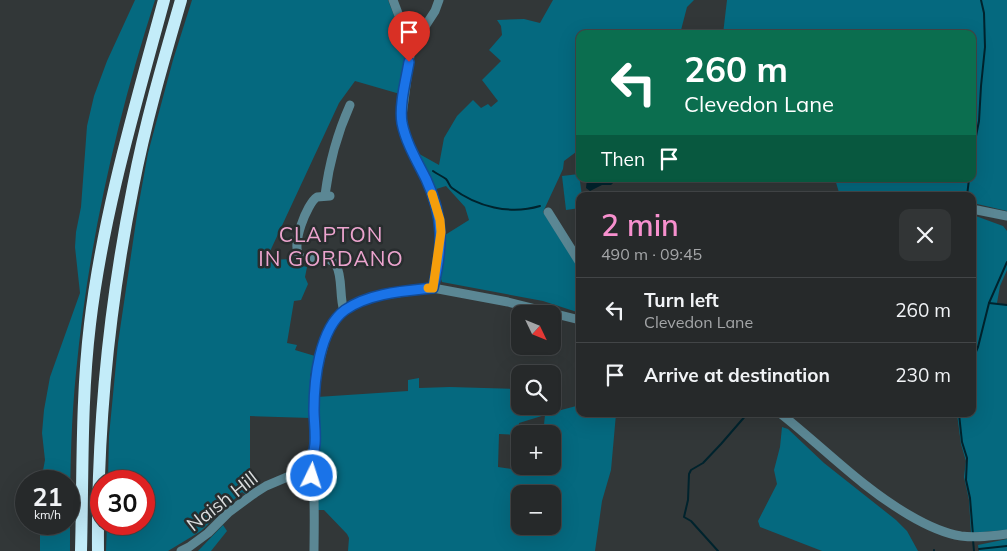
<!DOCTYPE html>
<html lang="en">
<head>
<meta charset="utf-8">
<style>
  body { margin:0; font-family:Mulish,sans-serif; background:#323536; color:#f1f3f6; height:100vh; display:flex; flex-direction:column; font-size:19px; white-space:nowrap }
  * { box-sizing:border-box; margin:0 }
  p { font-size:16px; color:#a4a6a8 }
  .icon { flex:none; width:28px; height:28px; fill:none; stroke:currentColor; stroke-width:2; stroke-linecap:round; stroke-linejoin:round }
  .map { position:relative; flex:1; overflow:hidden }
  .panel { position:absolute; left:576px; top:192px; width:400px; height:225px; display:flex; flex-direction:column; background:#26292a; border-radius:10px; box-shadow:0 5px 20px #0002,0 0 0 1px #424547 }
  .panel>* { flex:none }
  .banner { position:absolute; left:576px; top:30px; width:400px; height:152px; border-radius:10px; box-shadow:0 5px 20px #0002,0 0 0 1px #424547; background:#0b6e4f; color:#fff; overflow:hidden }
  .needle { width:32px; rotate:133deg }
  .buttons { position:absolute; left:511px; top:305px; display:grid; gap:10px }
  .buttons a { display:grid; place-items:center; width:50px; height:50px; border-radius:10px; background:#26292a; box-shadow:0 5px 20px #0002,0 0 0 1px #424547; font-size:25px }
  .speed { position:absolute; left:15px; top:470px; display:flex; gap:10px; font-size:25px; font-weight:700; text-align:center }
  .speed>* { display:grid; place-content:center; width:65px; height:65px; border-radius:50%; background:#26292a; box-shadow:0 5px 20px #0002,0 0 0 1px #424547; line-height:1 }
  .speed small { font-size:12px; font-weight:400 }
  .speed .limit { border:8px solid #d22; background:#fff; color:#111 }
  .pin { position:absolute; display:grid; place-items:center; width:42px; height:42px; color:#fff; margin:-51px -21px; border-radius:50% 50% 50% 0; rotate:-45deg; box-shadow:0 0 5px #0007 }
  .pin .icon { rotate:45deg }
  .me { position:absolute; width:55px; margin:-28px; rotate:4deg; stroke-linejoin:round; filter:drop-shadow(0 0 4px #0008) }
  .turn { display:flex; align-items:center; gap:18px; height:105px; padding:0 25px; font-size:22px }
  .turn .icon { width:65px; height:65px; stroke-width:2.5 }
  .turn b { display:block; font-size:35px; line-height:42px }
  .then { display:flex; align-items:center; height:48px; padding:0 25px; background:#0003; gap:10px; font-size:19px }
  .round { display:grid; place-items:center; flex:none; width:52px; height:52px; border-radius:10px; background:#323536 }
  .overview { display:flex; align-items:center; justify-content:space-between; height:85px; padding:0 25px }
  h1 { font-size:30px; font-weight:600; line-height:38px; color:#f790ce }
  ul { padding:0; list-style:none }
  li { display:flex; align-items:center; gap:15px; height:65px; padding:0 25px; border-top:1px solid #424547 }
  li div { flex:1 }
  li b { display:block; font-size:19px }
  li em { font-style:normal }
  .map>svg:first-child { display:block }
  .green { fill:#05697f; fill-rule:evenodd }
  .water { fill:#00232d }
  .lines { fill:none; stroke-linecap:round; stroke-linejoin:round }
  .stream { stroke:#00232d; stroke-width:2 }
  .minor { stroke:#5b8794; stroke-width:9 }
  .highway { stroke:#c3ecf9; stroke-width:12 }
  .route-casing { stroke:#114b97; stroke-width:12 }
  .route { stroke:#1a73e8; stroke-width:9 }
  .slow { stroke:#f59e0b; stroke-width:9 }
  .labels { text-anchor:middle; stroke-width:5; stroke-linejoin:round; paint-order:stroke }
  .street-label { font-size:19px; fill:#daddde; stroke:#282d2e }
  .quarter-label { font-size:21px; letter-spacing:1px; fill:#eca4ce; stroke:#282d2e }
</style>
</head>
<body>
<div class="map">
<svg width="1007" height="551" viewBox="0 0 1007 551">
  <rect width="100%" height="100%" fill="#323738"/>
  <g class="green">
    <path d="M 135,0 L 155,0 C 116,121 88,246 76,373 C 70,432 70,492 70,551 L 40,551 L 40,524 L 69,524 L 69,481 L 41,481 L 45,460 L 42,433 L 44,410 L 50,377 L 80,293 L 75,247 L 76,232 L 81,207 L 87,126 L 94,96 L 107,61 Z"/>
    <polygon points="192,0 388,0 405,44 406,52 400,94 355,81 339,103 266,260 294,259 299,265 307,267 305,277 308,284 301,300 294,301 287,343 297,345 295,350 315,356 310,377 311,418 250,416 250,493 245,494 242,492 201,531 168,551 106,551 107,524 144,524 144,481 108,481 109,436 118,343 138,208 148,153 173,60"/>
    <polygon points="553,0 694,0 687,7 680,34 580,34 580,149 564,161 563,169 543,212 580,270 580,313 543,301 442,282 440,276 445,235 469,220 465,207 446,186 433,190 414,151 439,165 444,138 457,116 473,100 481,108 488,104 491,107 498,101 482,80 501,61 489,50 502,35 501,26 497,20 524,19 540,23"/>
    <polygon points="727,0 1007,0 1007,211 973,203 972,196 840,196 835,179 972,179 972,34 723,34"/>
    <polygon points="579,174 582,196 580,196 580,208 566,210 562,176"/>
    <polygon points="973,215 1003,226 1007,231 1007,270 1000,286 997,303 1007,305 1007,530 971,533 969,500 964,477 966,461 961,444 957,414 972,414"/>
    <path d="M 419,378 L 419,388 L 450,387 L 520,389 L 520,406 L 546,406 L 546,414 L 580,405 L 580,414 L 616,414 L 611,470 L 602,501 L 595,551 L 348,551 L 349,538 L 347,534 L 324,510 L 318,510 L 319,440 L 317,397 L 408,391 L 408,380 ZM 545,415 L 543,434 L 552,434 L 552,466 L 520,466 L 520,453 L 515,453 L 512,469 L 498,467 L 499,434 L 518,435 L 519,423 ZM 520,494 L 552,494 L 552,526 L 520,526 Z"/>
    <polygon points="782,427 788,429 824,463 896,520 907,531 918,551 822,551 760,527 758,521 777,484 774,470 780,447"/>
    <polygon points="223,525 227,531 211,551 198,551"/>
    <polygon points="1007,539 1007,551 979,551 978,545"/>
  </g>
  <polygon class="water" points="587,179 617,179 611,185 602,185 590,191 586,188"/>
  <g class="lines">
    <g class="stream">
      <polyline points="972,156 979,121 981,86 985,47 984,13 981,0"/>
      <path d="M 433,171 C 437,174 442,176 446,179 C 449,182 449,186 452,188 C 477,207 510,215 540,206"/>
      <polyline points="967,196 969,179"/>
      <polyline points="989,303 1007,305"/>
      <polyline points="972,361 978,347 989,303 1007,262"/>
      <polyline points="959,414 962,442 967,458 966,480 970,498 973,535"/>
      <polyline points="973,540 974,551"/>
      <polyline points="979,549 1007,546"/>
      <polyline points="718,551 691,521 684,517 688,500 689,474 691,470 703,463 721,444 747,414"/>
      <polyline points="934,551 934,550"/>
    </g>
    <g class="minor">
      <polyline points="393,0 411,48"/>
      <path d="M 325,195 C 329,164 337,134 350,105"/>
      <path d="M 330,196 L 317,197 C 307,203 290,247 300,256 C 310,264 328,252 336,265 C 343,277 339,297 344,311"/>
      <polyline points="972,209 1007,216"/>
      <polyline points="548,212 580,263"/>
      <path d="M 433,288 C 443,248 443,219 427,181 C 418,160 403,140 402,116 L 411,48 L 435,11 L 439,0"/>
      <path d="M 781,414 C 824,448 861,487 909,515 C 926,525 942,533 961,536 C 977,538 992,536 1007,534"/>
      <path d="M 309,463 C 316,471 314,536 314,551"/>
      <polyline points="181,551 189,547 208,533 229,512 255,493 266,486 299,472 309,463 314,451 315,378 325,341 330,329 338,316 356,303 383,295 433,288 508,302 580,320"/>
    </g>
    <g class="highway">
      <path d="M 81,551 C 83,475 81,399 90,324 C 103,214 135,107 164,0"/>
      <path d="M 98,551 C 97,429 109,306 133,187 C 145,124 163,62 181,0"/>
    </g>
  </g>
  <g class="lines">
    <g class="route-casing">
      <path id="route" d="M 312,476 L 312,466 L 309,463 C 319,448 314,427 314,410 C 314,381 319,329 345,310 C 369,293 404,291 433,288 C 443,248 444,217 426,179 C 417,161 406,143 402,123 C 399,105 406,80 409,62"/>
    </g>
    <use href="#route" class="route"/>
    <polyline class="slow" points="428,288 433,288 441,232 440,220 432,194"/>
  </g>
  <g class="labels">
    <g class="street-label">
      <text transform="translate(222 501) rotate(-38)" y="7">Naish Hill</text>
    </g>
    <g class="quarter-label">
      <text x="331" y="242">CLAPTON<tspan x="331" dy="24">IN GORDANO</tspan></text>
    </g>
  </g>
</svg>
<div class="buttons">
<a><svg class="needle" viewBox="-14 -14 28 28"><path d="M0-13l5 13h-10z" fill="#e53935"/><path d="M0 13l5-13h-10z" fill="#a4a6a8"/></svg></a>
<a><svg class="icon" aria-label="search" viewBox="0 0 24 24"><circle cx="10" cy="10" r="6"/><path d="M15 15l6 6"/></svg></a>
<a>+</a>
<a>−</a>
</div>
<div class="speed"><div>21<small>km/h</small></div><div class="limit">30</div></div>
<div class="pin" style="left:409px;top:62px;background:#d93025"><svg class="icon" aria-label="arrive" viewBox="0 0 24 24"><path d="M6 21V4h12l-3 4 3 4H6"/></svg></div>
<svg class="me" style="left:312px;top:476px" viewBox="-20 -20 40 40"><circle r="17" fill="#1a73e8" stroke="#fff" stroke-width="3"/><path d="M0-11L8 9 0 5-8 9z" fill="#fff"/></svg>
<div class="banner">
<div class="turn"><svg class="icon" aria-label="left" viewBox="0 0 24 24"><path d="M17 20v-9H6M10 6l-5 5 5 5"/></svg><div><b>260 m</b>Clevedon Lane</div></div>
<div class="then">Then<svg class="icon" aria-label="arrive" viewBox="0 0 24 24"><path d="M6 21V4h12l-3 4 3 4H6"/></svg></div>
</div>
<section class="panel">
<div class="overview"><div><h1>2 min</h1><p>490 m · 09:45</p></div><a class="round"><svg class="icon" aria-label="close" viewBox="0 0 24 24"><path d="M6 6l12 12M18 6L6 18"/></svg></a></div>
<ul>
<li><svg class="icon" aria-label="left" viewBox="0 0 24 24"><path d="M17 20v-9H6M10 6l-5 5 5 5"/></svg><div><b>Turn left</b><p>Clevedon Lane</p></div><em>260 m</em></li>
<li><svg class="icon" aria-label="arrive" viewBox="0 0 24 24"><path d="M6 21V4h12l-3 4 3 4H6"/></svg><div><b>Arrive at destination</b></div><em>230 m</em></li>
</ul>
</section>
</div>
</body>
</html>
